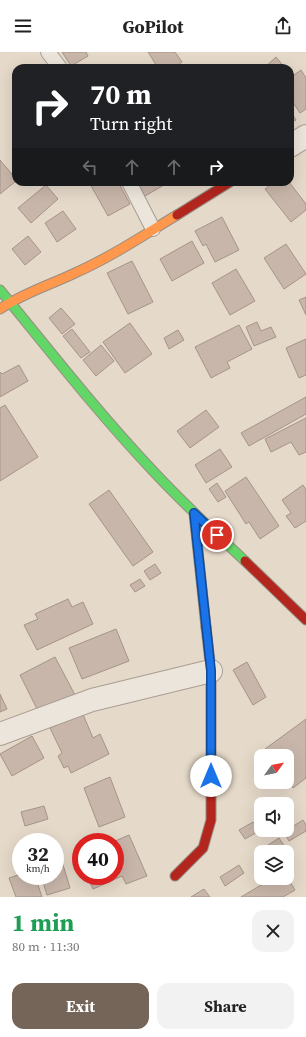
<!DOCTYPE html>
<html lang="en">
<head>
<meta charset="utf-8">
<style>
  body { margin:0; font-family:"Source Serif 4",serif; background:#f2f2f2; color:#222; height:100vh; display:flex; flex-direction:column; font-size:15px; white-space:nowrap }
  * { box-sizing:border-box; margin:0 }
  p { font-size:13px; color:#767676 }
  .icon { flex:none; width:22px; height:22px; fill:none; stroke:currentColor; stroke-width:2; stroke-linecap:round; stroke-linejoin:round }
  .map { position:relative; height:845px; overflow:hidden }
  .details { display:flex; flex-direction:column; background:#fff; flex:1 }
  .details>* { flex:none }
  .banner { position:absolute; left:12px; top:12px; width:282px; height:122px; border-radius:12px; box-shadow:0 4px 16px #0002; background:#202124; color:#fff; overflow:hidden }
  .needle { width:26px; rotate:57deg }
  .controls { position:absolute; left:254px; top:697px; display:grid; gap:8px }
  .controls a { display:grid; place-items:center; width:40px; height:40px; border-radius:8px; background:#fff; box-shadow:0 4px 16px #0002; font-size:20px }
  .speed { position:absolute; left:12px; top:781px; display:flex; gap:8px; font-size:20px; font-weight:700; text-align:center }
  .speed>* { display:grid; place-content:center; width:52px; height:52px; border-radius:50%; background:#fff; box-shadow:0 4px 16px #0002; line-height:1 }
  .speed small { font-size:10px; font-weight:400 }
  .speed .limit { border:6px solid #d22; background:#fff; color:#111 }
  .pin { position:absolute; display:grid; place-items:center; width:34px; height:34px; color:#fff; margin:-17px; border:2px solid #fff; border-radius:50%; box-shadow:0 1px 4px #0007 }
  .me { position:absolute; width:44px; margin:-22px; rotate:0deg; stroke-linejoin:round; filter:drop-shadow(0 0 3px #0008) }
  .turn { display:flex; align-items:center; gap:14px; height:84px; padding:0 12px; font-size:18px }
  .turn .icon { width:52px; height:52px; stroke-width:2.5 }
  .turn b { display:block; font-size:28px; line-height:34px }
  .lanes { display:flex; align-items:center; height:38px; padding:0 12px; background:#0003; justify-content:center; gap:20px; direction:ltr }
  .lanes .off { opacity:.35 }
  .round { display:grid; place-items:center; flex:none; width:42px; height:42px; border-radius:12px; background:#f2f2f2 }
  .head { display:flex; align-items:center; justify-content:space-between; height:68px; padding:0 12px }
  h1 { font-size:24px; font-weight:700; line-height:30px; color:#1e9e55 }
  .cta { display:flex; gap:8px; margin-top:auto; padding:8px 12px }
  .cta a { flex:1; height:46px; border-radius:12px; background:#756458; color:#fff; font-size:16px; font-weight:700; line-height:46px; text-align:center }
  .cta a+a { background:#f2f2f2; color:#222 }
  header { display:flex; justify-content:space-between; align-items:center; height:52px; padding:0 12px; background:#fff; font-size:18px; font-weight:700 }
  .map>svg:first-child { display:block }
  .building { fill:#c9b6aa; stroke:#a59489 }
  .lines { fill:none; stroke-linecap:round; stroke-linejoin:round }
  .lane-casing { stroke:#aa9e93; stroke-width:16 }
  .street-casing { stroke:#aa9e93; stroke-width:24 }
  .fast-casing { stroke:#998d83; stroke-width:11 }
  .slow-casing { stroke:#998d83; stroke-width:11 }
  .jam-casing { stroke:#998d83; stroke-width:11 }
  .lane { stroke:#ece5dc; stroke-width:14 }
  .street { stroke:#ece5dc; stroke-width:22 }
  .fast { stroke:#63d668; stroke-width:9 }
  .slow { stroke:#ff974d; stroke-width:9 }
  .jam { stroke:#b3261e; stroke-width:9 }
  .route-casing { stroke:#114b97; stroke-width:10 }
  .route { stroke:#1a73e8; stroke-width:7 }
</style>
</head>
<body>
<header><svg class="icon" aria-label="menu" viewBox="0 0 24 24"><path d="M4 6h16M4 12h16M4 18h16"/></svg>GoPilot<svg class="icon" aria-label="share" viewBox="0 0 24 24"><path d="M12 15V3M7 8l5-5 5 5M5 13v7h14v-7"/></svg></header>
<div class="map">
<svg width="306" height="845" viewBox="0 0 306 845">
  <rect width="100%" height="100%" fill="#e5d9c9"/>
  <g class="building">
    <polygon points="62,0 86,0 88,4 71,14"/>
    <polygon points="148,0 175,0 182,10 174,16 158,16"/>
    <polygon points="276,5 285,16 264,16"/>
    <polygon points="301,18 306,26 306,57 300,61 290,46 290,26"/>
    <polygon points="290,58 296,68 290,71"/>
    <polygon points="0,108 16,127 16,129 0,142"/>
    <polygon points="94,130 118,130 130,152 108,164 90,132"/>
    <polygon points="137,130 169,130 145,144"/>
    <polygon points="274,130 289,130 306,152 306,158 291,170 265,137"/>
    <polygon points="46,133 58,147 31,171 18,156"/>
    <polygon points="63,159 76,177 57,190 45,171"/>
    <polygon points="222,165 239,198 215,210 206,192 203,194 195,179"/>
    <polygon points="28,184 41,200 25,213 12,197"/>
    <polygon points="192,189 204,211 172,229 160,207"/>
    <polygon points="286,192 306,222 284,237 264,206"/>
    <polygon points="132,209 153,250 128,262 107,221"/>
    <polygon points="236,217 255,249 230,263 212,231"/>
    <polygon points="306,245 306,263 299,248"/>
    <polygon points="61,256 75,272 62,282 49,266"/>
    <polygon points="257,270 261,279 271,275 276,285 254,294 246,275"/>
    <polygon points="130,271 152,302 125,321 103,290"/>
    <polygon points="239,273 252,297 227,310 230,316 211,326 195,295"/>
    <polygon points="72,277 90,300 81,306 63,284"/>
    <polygon points="178,278 184,288 169,297 164,286"/>
    <polygon points="306,287 306,323 299,326 286,296"/>
    <polygon points="101,293 114,309 96,324 83,308"/>
    <polygon points="19,313 28,329 0,345 0,320 2,322"/>
    <polygon points="306,345 306,362 249,394 241,381"/>
    <polygon points="5,353 38,405 0,429 0,356"/>
    <polygon points="206,358 219,375 190,396 177,379"/>
    <polygon points="306,366 306,400 299,403 291,390 271,400 265,387"/>
    <polygon points="220,397 232,415 206,431 195,413"/>
    <polygon points="246,425 279,474 260,487 249,470 246,472 225,439"/>
    <polygon points="217,431 226,445 218,450 209,437"/>
    <polygon points="303,433 306,438 306,469 295,476 286,464 291,461 282,448"/>
    <polygon points="109,438 153,500 133,514 89,452"/>
    <polygon points="155,512 161,521 150,528 144,519"/>
    <polygon points="140,527 145,534 135,540 130,533"/>
    <polygon points="68,547 72,555 83,550 93,572 37,598 24,573 38,567 35,562"/>
    <polygon points="116,577 129,609 82,627 69,596"/>
    <polygon points="55,605 75,643 39,661 20,623"/>
    <polygon points="247,610 266,645 253,653 233,618"/>
    <polygon points="0,642 7,657 0,660"/>
    <polygon points="82,660 93,686 100,682 109,702 71,721 68,714 64,716 58,704 62,701 50,676"/>
    <polygon points="306,667 306,726 293,736 287,728 287,704 270,704 265,697"/>
    <polygon points="32,684 44,706 12,724 0,702"/>
    <polygon points="110,725 125,765 99,775 84,736"/>
    <polygon points="44,754 48,767 25,774 21,760"/>
    <polygon points="303,768 306,773 306,779 289,789 284,780"/>
    <polygon points="253,770 259,779 245,787 239,778"/>
    <polygon points="129,783 147,824 126,832 122,824 93,837 87,824 115,824 115,790 113,790"/>
    <polygon points="279,786 285,795 277,800 261,800 260,798"/>
    <polygon points="61,806 70,836 47,843 41,824 55,824 55,808"/>
    <polygon points="239,813 244,821 225,834 220,825"/>
    <polygon points="21,822 21,824 35,824 42,845 16,845 9,826"/>
    <polygon points="287,825 295,838 283,845 241,845 273,826 287,826"/>
    <polygon points="204,837 210,845 191,845"/>
  </g>
  <g class="lines">
    <g class="lane-casing">
      <g id="lane">
        <polyline points="48,0 60,16"/>
        <polyline points="129,130 153,177"/>
      </g>
    </g>
    <g class="street-casing">
      <g id="street">
        <polyline points="290,94 306,84"/>
        <polyline points="0,682 92,648 211,619"/>
      </g>
    </g>
    <g class="fast-casing">
      <g id="fast">
        <path d="M 0,238 C 50,299 99,362 154,420 C 183,451 214,480 245,509"/>
        <polyline points="194,461 206,575"/>
      </g>
    </g>
    <g class="slow-casing">
      <path id="slow" d="M 0,257 C 23,241 50,233 75,221 C 111,205 144,183 177,163"/>
    </g>
    <g class="jam-casing">
      <g id="jam">
        <polyline points="177,163 230,130"/>
        <polyline points="245,509 306,568"/>
        <polyline points="175,824 203,796 211,768 211,619 206,575"/>
      </g>
    </g>
    <use href="#lane" class="lane"/>
    <use href="#street" class="street"/>
    <use href="#fast" class="fast"/>
    <use href="#slow" class="slow"/>
    <use href="#jam" class="jam"/>
  </g>
  <g class="lines">
    <g class="route-casing">
      <polyline id="route" points="211,724 211,619 194,461 217,483"/>
    </g>
    <use href="#route" class="route"/>
  </g>
</svg>
<div class="controls">
<a><svg class="needle" viewBox="-14 -14 28 28"><path d="M0-13l5 13h-10z" fill="#e53935"/><path d="M0 13l5-13h-10z" fill="#767676"/></svg></a>
<a><svg class="icon" aria-label="sound" viewBox="0 0 24 24"><path d="M4 9h4l5-4v14l-5-4H4zM17 9q2 3 0 6"/></svg></a>
<a><svg class="icon" aria-label="layers" viewBox="0 0 24 24"><path d="M12 4l9 5-9 5-9-5zM3 14l9 5 9-5"/></svg></a>
</div>
<div class="speed"><div>32<small>km/h</small></div><div class="limit">40</div></div>
<div class="pin" style="left:217px;top:483px;background:#d93025"><svg class="icon" aria-label="arrive" viewBox="0 0 24 24"><path d="M6 21V4h12l-3 4 3 4H6"/></svg></div>
<svg class="me" style="left:211px;top:724px" viewBox="-20 -20 40 40"><circle r="19" fill="#fff"/><path d="M0-13L10 11 0 6-10 11z" fill="#1a73e8"/></svg>
<div class="banner">
<div class="turn"><svg class="icon" aria-label="right" viewBox="0 0 24 24"><path d="M7 20v-9h11M14 6l5 5-5 5"/></svg><div><b>70 m</b>Turn right</div></div>
<div class="lanes"><svg class="icon off" aria-label="left" viewBox="0 0 24 24"><path d="M17 20v-9H6M10 6l-5 5 5 5"/></svg><svg class="icon off" aria-label="ahead" viewBox="0 0 24 24"><path d="M12 20V5M6 11l6-6 6 6"/></svg><svg class="icon off" aria-label="ahead" viewBox="0 0 24 24"><path d="M12 20V5M6 11l6-6 6 6"/></svg><svg class="icon" aria-label="right" viewBox="0 0 24 24"><path d="M7 20v-9h11M14 6l5 5-5 5"/></svg></div>
</div>
</div>
<section class="details">
<div class="head"><div><h1>1 min</h1><p>80 m · 11:30</p></div><a class="round"><svg class="icon" aria-label="close" viewBox="0 0 24 24"><path d="M6 6l12 12M18 6L6 18"/></svg></a></div>
<div class="cta"><a>Exit</a><a>Share</a></div>
</section>
</body>
</html>
